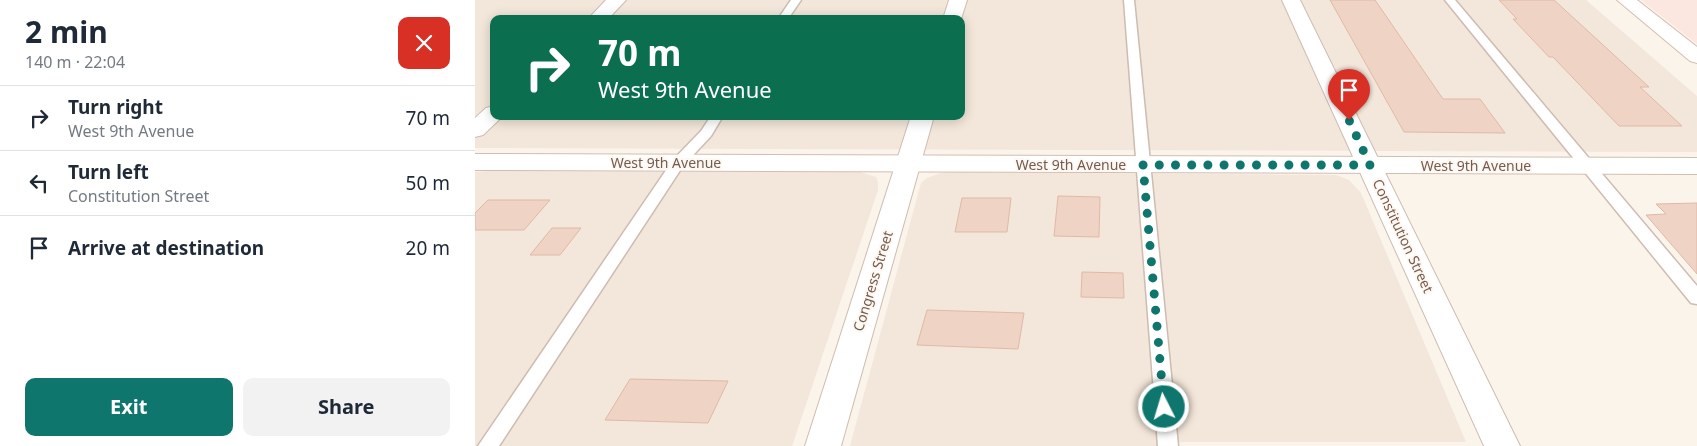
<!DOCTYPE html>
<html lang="en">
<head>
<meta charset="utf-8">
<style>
  body { margin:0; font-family:"Noto Sans",sans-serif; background:#f2f2f3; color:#1f2937; height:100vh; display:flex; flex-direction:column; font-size:19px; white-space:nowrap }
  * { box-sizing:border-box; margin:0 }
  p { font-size:16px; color:#747a83 }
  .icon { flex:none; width:28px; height:28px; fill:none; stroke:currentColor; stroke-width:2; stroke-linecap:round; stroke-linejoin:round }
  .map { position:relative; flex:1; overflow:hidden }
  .details { display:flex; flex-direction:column; background:#fff; width:475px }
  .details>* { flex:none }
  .guide { position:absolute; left:15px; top:15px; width:475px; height:105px; border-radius:10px; box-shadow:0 2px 12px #0003; background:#0b6e4f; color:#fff; overflow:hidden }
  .pin { position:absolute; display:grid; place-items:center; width:42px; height:42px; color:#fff; margin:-51px -21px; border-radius:50% 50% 50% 0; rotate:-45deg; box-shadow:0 0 5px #0007 }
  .pin .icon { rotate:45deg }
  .me { position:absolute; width:55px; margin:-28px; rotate:355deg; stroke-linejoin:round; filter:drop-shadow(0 0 4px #0008) }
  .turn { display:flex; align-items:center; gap:18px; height:105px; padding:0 25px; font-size:22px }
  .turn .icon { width:65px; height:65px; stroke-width:2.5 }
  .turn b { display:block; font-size:35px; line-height:42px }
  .round { display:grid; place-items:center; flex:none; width:52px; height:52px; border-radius:10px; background:#f2f2f3 }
  .overview { display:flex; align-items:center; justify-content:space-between; height:85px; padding:0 25px }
  h1 { font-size:30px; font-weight:700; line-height:38px }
  .button { display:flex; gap:10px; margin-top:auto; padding:10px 25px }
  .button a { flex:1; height:58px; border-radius:10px; background:#0f766e; color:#fff; font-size:20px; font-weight:700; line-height:58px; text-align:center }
  .button a+a { background:#f2f2f3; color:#1f2937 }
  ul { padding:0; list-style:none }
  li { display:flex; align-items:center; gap:15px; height:65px; padding:0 25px; border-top:1px solid #e0e1e3 }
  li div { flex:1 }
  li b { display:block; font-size:19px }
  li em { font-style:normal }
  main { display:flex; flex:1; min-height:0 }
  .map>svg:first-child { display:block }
  .residential { fill:#f3e6da; fill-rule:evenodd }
  .commercial { fill:#fbe7e0 }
  .building { fill:#efd3c5; stroke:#e0b9a6 }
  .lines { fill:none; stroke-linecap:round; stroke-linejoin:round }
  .lane-casing { stroke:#cdbcb1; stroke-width:3 }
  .street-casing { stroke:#cdbcb1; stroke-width:2 }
  .secondary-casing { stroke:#d2beb1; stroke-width:2 }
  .lane { fill:#fff; fill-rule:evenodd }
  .street { fill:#fff; fill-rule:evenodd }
  .secondary { fill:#fff; fill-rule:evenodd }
  .route { stroke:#0f766e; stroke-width:9; stroke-dasharray:0 16.2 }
  .labels { text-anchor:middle; stroke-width:4; stroke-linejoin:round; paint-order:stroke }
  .street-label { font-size:14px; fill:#755b4f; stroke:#fef8f2 }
</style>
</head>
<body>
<main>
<section class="details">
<div class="overview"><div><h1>2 min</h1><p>140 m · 22:04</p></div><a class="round" style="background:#d93025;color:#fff"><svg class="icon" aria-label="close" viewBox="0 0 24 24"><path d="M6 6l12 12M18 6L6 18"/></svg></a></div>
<ul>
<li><svg class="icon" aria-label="right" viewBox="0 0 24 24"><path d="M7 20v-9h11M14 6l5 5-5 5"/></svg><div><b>Turn right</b><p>West 9th Avenue</p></div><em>70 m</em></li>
<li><svg class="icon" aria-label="left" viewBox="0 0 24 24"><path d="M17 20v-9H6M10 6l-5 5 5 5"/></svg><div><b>Turn left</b><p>Constitution Street</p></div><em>50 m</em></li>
<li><svg class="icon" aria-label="arrive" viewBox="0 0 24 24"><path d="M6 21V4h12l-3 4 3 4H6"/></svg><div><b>Arrive at destination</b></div><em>20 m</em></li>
</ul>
<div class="button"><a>Exit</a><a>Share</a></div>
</section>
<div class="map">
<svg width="1222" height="446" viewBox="0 0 1222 446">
  <rect width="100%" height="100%" fill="#fbf4eb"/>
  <g class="residential">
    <path d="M 0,0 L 1111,0 L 1222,96 L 1222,152 L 0,148 ZM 19,19 L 486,19 L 486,116 L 19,116 Z"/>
    <polygon points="15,171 385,172 401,177 403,182 403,190 317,446 0,446 0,172"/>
    <polygon points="475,172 850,175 861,175 874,180 886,193 991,442 703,442 703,446 375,446 444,190 446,183 452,178 466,173"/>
  </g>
  <polygon class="commercial" points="1166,0 1222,0 1222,44"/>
  <g class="building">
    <polygon points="855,0 900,0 968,99 1005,99 1030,133 929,132"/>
    <polygon points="1024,0 1079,0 1174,87 1165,87 1207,126 1144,126 1078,57 1074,57 1038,19 1042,19"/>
    <polygon points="583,196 625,197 624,237 579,236"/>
    <polygon points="487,198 536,198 532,232 480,232"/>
    <polygon points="13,200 75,200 49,230 0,230 0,213"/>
    <polygon points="1222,203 1222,274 1171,215 1191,214 1181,204"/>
    <polygon points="77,228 106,228 85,255 55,255"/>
    <polygon points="607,272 648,273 649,298 606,297"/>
    <polygon points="452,310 549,313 543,349 442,345"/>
    <polygon points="155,379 253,381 233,423 130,420"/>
  </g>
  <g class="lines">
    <g class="lane-casing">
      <g id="lane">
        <polygon points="316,0 326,0 313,19 303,19"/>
        <polygon points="649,0 659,0 703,446 683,446"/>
        <polygon points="970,0 980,0 1222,286 1222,304 1216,303"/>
        <polygon points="236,116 248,116 236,136 208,166 24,446 3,446 198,160 226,131"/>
      </g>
    </g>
    <g class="street-casing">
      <g id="street">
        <polygon points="131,0 151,0 133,19 113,19"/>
        <polygon points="474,0 492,0 486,19 468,19"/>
        <polygon points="807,0 825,0 1045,446 1009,446"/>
        <polygon points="19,106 19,116 28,116 8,135 0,137 0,118 11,108"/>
        <polygon points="436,116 459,116 366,446 330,446"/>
      </g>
    </g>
    <g class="secondary-casing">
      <g id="secondary">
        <polygon points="1142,0 1162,0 1222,47 1222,63 1215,61"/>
        <polygon points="0,154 1222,158 1222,174 0,170"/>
      </g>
    </g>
    <use href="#lane" class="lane"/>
    <use href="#street" class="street"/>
    <use href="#secondary" class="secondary"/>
  </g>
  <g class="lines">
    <polyline class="route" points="689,407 668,165 895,165 874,120"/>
  </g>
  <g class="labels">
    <g class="street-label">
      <text x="191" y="168">West 9th Avenue</text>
      <text x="596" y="170">West 9th Avenue</text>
      <text x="1001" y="171">West 9th Avenue</text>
      <text transform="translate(928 236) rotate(65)" y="5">Constitution Street</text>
      <text transform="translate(398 281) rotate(-73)" y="5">Congress Street</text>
    </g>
  </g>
</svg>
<div class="pin" style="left:874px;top:120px;background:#d93025"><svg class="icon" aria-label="arrive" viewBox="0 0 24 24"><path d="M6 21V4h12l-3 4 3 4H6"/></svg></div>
<svg class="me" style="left:689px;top:407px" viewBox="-20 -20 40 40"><circle r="17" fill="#0f766e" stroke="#fff" stroke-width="3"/><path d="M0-11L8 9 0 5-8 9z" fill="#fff"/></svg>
<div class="guide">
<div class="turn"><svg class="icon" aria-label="right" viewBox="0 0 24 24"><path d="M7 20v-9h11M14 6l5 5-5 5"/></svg><div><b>70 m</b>West 9th Avenue</div></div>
</div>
</div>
</main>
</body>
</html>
